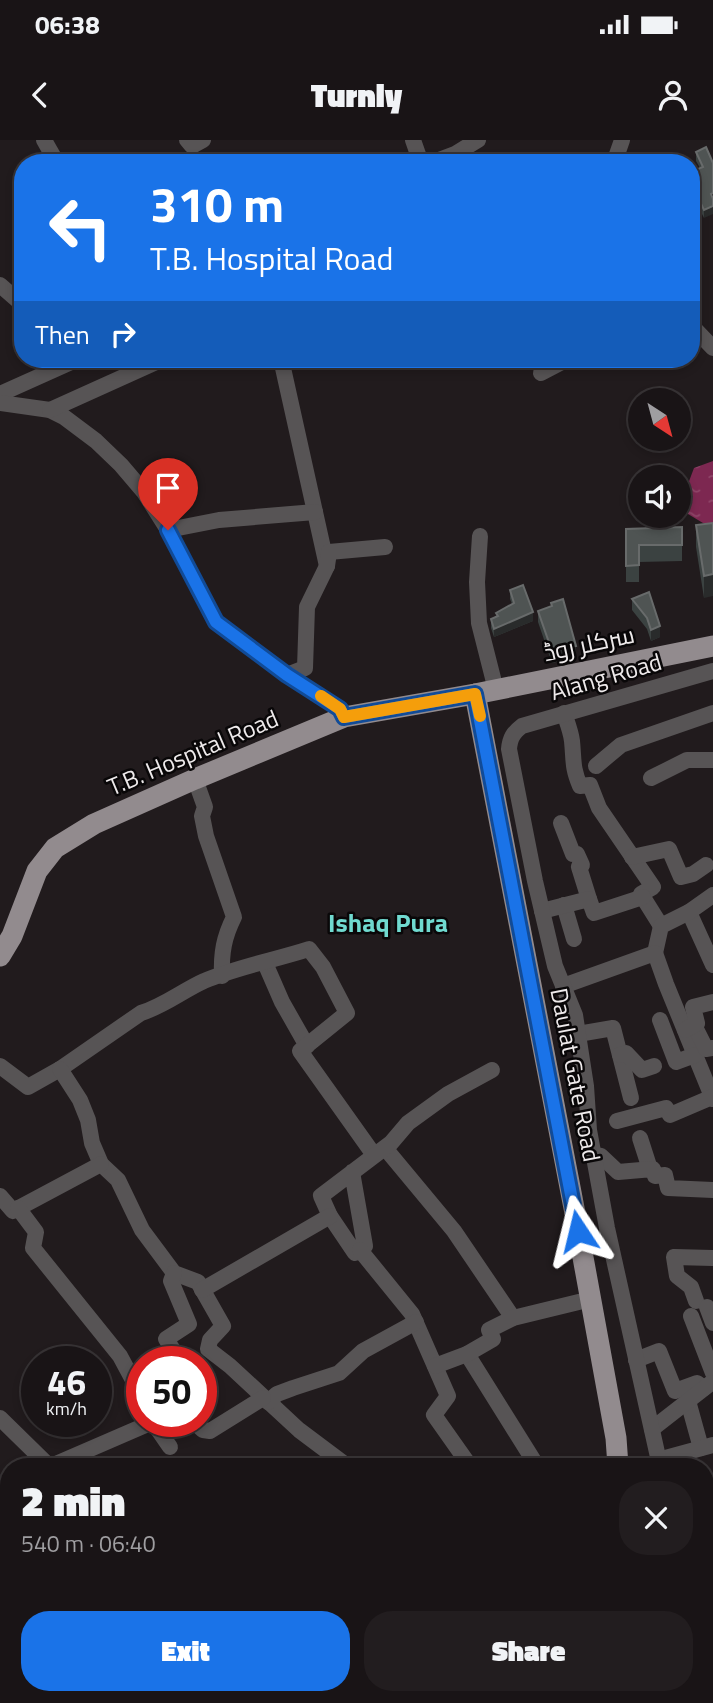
<!DOCTYPE html>
<html lang="en">
<head>
<meta charset="utf-8">
<style>
  body { margin:0; font-family:"Titillium Web",Cairo,sans-serif; background:#221d1f; color:#f1f3f6; height:100vh; display:flex; flex-direction:column; font-size:26px; white-space:nowrap }
  * { box-sizing:border-box; margin:0 }
  p { font-size:23px; color:#9f9ea1 }
  .icon { flex:none; width:38px; height:38px; fill:none; stroke:currentColor; stroke-width:2; stroke-linecap:round; stroke-linejoin:round }
  .map { position:relative; flex:1; overflow:hidden }
  .side { position:absolute; left:0px; top:1318px; width:714px; height:247px; display:flex; flex-direction:column; background:#191416; border-radius:28px 28px 0 0; box-shadow:0 4px 10px #0003,0 0 0 2px #373335 }
  .side>* { flex:none }
  .guide { position:absolute; left:14px; top:14px; width:686px; height:214px; border-radius:28px; box-shadow:0 4px 10px #0003,0 0 0 2px #373335; background:#1a73e8; color:#fff; overflow:hidden }
  .needle { width:46px; rotate:144deg }
  .fabs { position:absolute; left:628px; top:248px; display:grid; gap:14px }
  .fabs a { display:grid; place-items:center; width:63px; height:63px; border-radius:50%; background:#191416; box-shadow:0 4px 10px #0003,0 0 0 2px #373335; font-size:35px }
  .speed { position:absolute; left:21px; top:1206px; display:flex; gap:14px; font-size:35px; font-weight:700; text-align:center }
  .speed>* { display:grid; place-content:center; width:91px; height:91px; border-radius:50%; background:#191416; box-shadow:0 4px 10px #0003,0 0 0 2px #373335; line-height:1 }
  .speed small { font-size:18px; font-weight:400 }
  .speed .limit { border:10px solid #d22; background:#fff; color:#111 }
  .pin { position:absolute; display:grid; place-items:center; width:60px; height:60px; color:#fff; margin:-72px -30px; border-radius:50% 50% 50% 0; rotate:-45deg; box-shadow:0 0 7px #0007 }
  .pin .icon { rotate:45deg }
  .me { position:absolute; width:77px; margin:-38px; rotate:350deg; stroke-linejoin:round; filter:drop-shadow(0 0 5px #0008) }
  .turn { display:flex; align-items:center; gap:24px; height:147px; padding:0 21px; font-size:32px }
  .turn .icon { width:91px; height:91px; stroke-width:2.5 }
  .turn b { display:block; font-size:49px; line-height:60px }
  .then { display:flex; align-items:center; height:66px; padding:0 21px; background:#0003; gap:14px; font-size:26px }
  .round { display:grid; place-items:center; flex:none; width:74px; height:74px; border-radius:28px; background:#221d1f }
  .head { display:flex; align-items:center; justify-content:space-between; height:119px; padding:0 21px }
  h1 { font-size:42px; font-weight:800; line-height:52px }
  .button { display:flex; gap:14px; margin-top:auto; padding:14px 21px }
  .button a { flex:1; height:80px; border-radius:28px; background:#1a73e8; color:#fff; font-size:28px; font-weight:800; line-height:80px; text-align:center }
  .button a+a { background:#221d1f; color:#f1f3f6 }
  .status { display:flex; justify-content:space-between; align-items:center; height:49px; padding:0 35px; background:#191416; direction:ltr }
  .status svg { height:19px; fill:currentColor }
  header { display:flex; justify-content:space-between; align-items:center; height:91px; padding:0 21px; background:#191416; font-size:32px; font-weight:800 }
  .map>svg:first-child { display:block }
  .water { fill:url(#water-ripples) }
  .lines { fill:none; stroke-linecap:round; stroke-linejoin:round }
  .minor { stroke:#575455; stroke-width:16 }
  .major { stroke:#928b8e; stroke-width:21 }
  .wall { fill:#3b4241 }
  .shaded-wall { fill:#292b2b }
  .building { fill:#4f5453; stroke:#686b6b; stroke-width:2 }
  .route-casing { stroke:#114b97; stroke-width:18 }
  .route { stroke:#1a73e8; stroke-width:12 }
  .slow { stroke:#f59e0b; stroke-width:12 }
  .labels { text-anchor:middle; stroke-width:5; stroke-linejoin:round; paint-order:stroke }
  .street-label { font-size:24px; fill:#eeeaeb; stroke:#090708 }
  .neighbourhood-label { font-size:26px; font-weight:bold; fill:#70dad0; stroke:#090708 }
</style>
</head>
<body>
<div class="status"><b>06:38</b><svg viewBox="0 0 49 12"><path d="M0 12V9h3v3zM5 12V6h3v6zM10 12V3h3v9zM15 12V0h3v12zM26 1h20v11H26zM47 4h2v5h-2z"/></svg></div>
<header><svg class="icon" aria-label="back" viewBox="0 0 24 24"><path d="M15 5l-7 7 7 7"/></svg>Turnly<svg class="icon" aria-label="person" viewBox="0 0 24 24"><circle cx="12" cy="8" r="4"/><path d="M4 21q1-7 8-7t8 7"/></svg></header>
<div class="map">
<svg width="713" height="1563" viewBox="0 0 713 1563">
  <defs>
    <pattern id="water-ripples" width="26" height="14" patternUnits="userSpaceOnUse" patternTransform="scale(1.75)"><rect width="26" height="14" fill="#7d2851"/><path d="M2 4q2-2 4 0t4 0M15 11q2-2 4 0t4 0" fill="none" stroke="#90476a"/></pattern>
  </defs>
  <rect width="100%" height="100%" fill="#211b1d"/>
  <polygon class="water" points="713,321 713,383 703,383 688,374 685,352 694,328"/>
  <g class="lines">
    <g class="minor">
      <polyline points="44,0 57,23"/>
      <polyline points="187,0 192,6 203,0"/>
      <polyline points="413,0 421,23"/>
      <polyline points="431,23 455,14 478,0"/>
      <polyline points="614,23 622,0"/>
      <polyline points="0,145 23,165"/>
      <polyline points="691,185 713,208"/>
      <polyline points="281,219 327,426"/>
      <polyline points="541,233 564,221 563,219"/>
      <polyline points="0,254 78,219"/>
      <polyline points="0,263 50,270 64,277 96,301 121,325 144,352 168,390 216,482 287,535 340,569 344,577"/>
      <polyline points="50,270 163,219"/>
      <polyline points="168,390 219,380 315,372"/>
      <polyline points="480,396 477,442 479,483 496,550"/>
      <polyline points="287,535 305,528 307,467 327,426 329,412 385,407"/>
      <path d="M 564,573 C 567,582 571,592 572,601 C 574,621 572,627 580,646 L 590,645 L 599,668 L 653,747 L 641,754 L 661,786"/>
      <polyline points="596,626 621,605 713,573"/>
      <polyline points="651,638 687,620 713,620"/>
      <path d="M 195,639 L 205,667 L 202,676 L 206,696 L 234,777 C 224,797 221,813 222,836"/>
      <polyline points="561,683 573,714 577,714 582,725 579,727 589,759"/>
      <polyline points="632,717 669,709 681,737 693,734 706,725"/>
      <polyline points="564,765 574,799"/>
      <polyline points="542,771 589,759 594,773 643,757"/>
      <polyline points="689,772 713,825"/>
      <polyline points="655,813 661,786 689,772 713,755"/>
      <polyline points="265,823 282,862 307,906"/>
      <polyline points="563,846 655,813 666,844 713,959"/>
      <polyline points="660,880 676,922 695,915"/>
      <polyline points="694,885 706,909 713,908"/>
      <polyline points="685,890 697,883 693,867 713,862"/>
      <polyline points="578,894 613,888 631,958"/>
      <polyline points="620,915 626,913 642,930 654,926"/>
      <path d="M 0,926 L 28,947 L 60,929 L 141,873 C 164,866 182,851 204,841 C 237,827 275,820 309,809 L 323,827 L 347,873 L 300,911 L 374,1015"/>
      <polyline points="60,929 80,960 88,980 92,1003 101,1024 118,1040 142,1090 174,1133 198,1142 223,1186 210,1200 208,1209 230,1226 299,1290 347,1326"/>
      <polyline points="617,981 666,968 670,975 712,957"/>
      <polyline points="640,998 650,1029"/>
      <polyline points="385,1008 454,1091 513,1178"/>
      <polyline points="594,1015 601,1016 618,1032 653,1029 655,1036 665,1035 668,1048 713,1050"/>
      <polyline points="352,1032 365,1106 355,1113 330,1076 321,1056 391,1003 408,983 448,954 492,930"/>
      <polyline points="0,1056 13,1071 101,1024"/>
      <polyline points="18,1068 36,1092 33,1108 120,1216 142,1257"/>
      <polyline points="360,1110 412,1174 448,1256 434,1275 470,1326"/>
      <polyline points="174,1133 171,1141 189,1184 166,1199 181,1222"/>
      <polyline points="202,1150 330,1076"/>
      <polyline points="696,1161 691,1147 677,1136 674,1117 713,1118"/>
      <polyline points="707,1167 713,1183"/>
      <polyline points="691,1176 713,1233"/>
      <polyline points="467,1214 537,1326"/>
      <polyline points="636,1220 659,1211 675,1251 697,1243 704,1248"/>
      <polyline points="435,1226 467,1214 493,1199 489,1190 513,1178 591,1159"/>
      <polyline points="688,1261 701,1308"/>
      <polyline points="268,1262 277,1254 293,1248 339,1233 363,1211 416,1182"/>
      <polyline points="0,1278 49,1326"/>
      <polyline points="152,1281 170,1307"/>
      <polyline points="193,1281 203,1290 210,1291 263,1258"/>
      <polyline points="652,1289 711,1243"/>
      <polyline points="658,1320 713,1305"/>
      <polyline points="51,1326 155,1281"/>
      <path d="M 660,1326 L 607,1088 L 589,990 L 586,946 L 575,875 L 555,826 L 535,741 L 509,609 C 510,598 513,593 522,586 L 713,531"/>
      <polyline points="0,1369 9,1362"/>
      <polyline points="705,1432 711,1432 713,1430"/>
      <polyline points="0,1496 9,1497"/>
      <polyline points="705,1550 710,1563"/>
      <polyline points="61,1556 64,1563"/>
      <polyline points="266,1556 267,1563"/>
      <polyline points="596,1556 600,1563"/>
      <polyline points="671,1556 671,1563"/>
      <polyline points="331,1563 346,1556"/>
    </g>
    <g class="major">
      <polyline points="475,554 574,1068 616,1298 618,1326"/>
      <polyline points="0,816 12,796 37,731 55,708 94,684 195,639 344,577 475,554 713,506"/>
      <polyline points="620,1563 621,1556"/>
    </g>
  </g>
  <g class="wall">
    <polygon points="696,12 713,23 704,78 691,52 691,32 700,28 696,21"/>
    <polygon points="713,383 704,458 696,407 696,385"/>
    <polygon points="682,387 682,421 639,422 639,442 626,442 626,389"/>
    <polygon points="510,450 533,481 494,497 491,488 491,479 496,477 496,473 512,464 510,459"/>
    <polygon points="649,452 660,497 651,501 647,489 632,470 632,459"/>
    <polygon points="551,463 576,517 552,523 538,482 538,471 551,467"/>
  </g>
  <g class="shaded-wall">
    <polygon points="713,66 713,74 704,78 704,70"/>
    <polygon points="713,434 713,456 704,458 704,436"/>
    <polygon points="533,472 533,481 494,497 494,489"/>
    <polygon points="660,486 660,497 651,501 651,490"/>
    <polygon points="576,506 576,517 552,523 552,511"/>
  </g>
  <g class="building">
    <polygon points="706,7 713,23 713,53 711,54 713,59 713,66 704,70 691,43 691,32 703,27 696,12"/>
    <polygon points="713,383 713,434 704,436 696,385"/>
    <polygon points="682,387 682,405 639,405 639,425 626,426 626,389"/>
    <polygon points="523,445 533,472 494,489 491,479 498,476 496,473 514,463 510,450"/>
    <polygon points="649,452 660,486 651,490 647,478 632,459"/>
    <polygon points="563,459 576,506 552,511 538,471 552,466 551,463"/>
  </g>
  <g class="lines">
    <g class="route-casing">
      <polyline id="route" points="168,390 216,482 287,535 340,569 344,577 475,554 578,1091"/>
    </g>
    <use href="#route" class="route"/>
    <polyline class="slow" points="321,556 340,569 344,577 475,554 480,576"/>
  </g>
  <g class="labels">
    <g class="street-label">
      <text transform="translate(589 504) rotate(-12)" y="8">سرکلر روڈ</text>
      <text transform="translate(606 537) rotate(-16)" y="8">Alang Road</text>
      <text transform="translate(193 613) rotate(-23)" y="8">T.B. Hospital Road</text>
      <text transform="translate(575 935) rotate(79)" y="8">Daulat Gate Road</text>
    </g>
    <g class="neighbourhood-label">
      <text x="388" y="792">Ishaq Pura</text>
    </g>
  </g>
</svg>
<div class="fabs">
<a><svg class="needle" viewBox="-14 -14 28 28"><path d="M0-13l5 13h-10z" fill="#e53935"/><path d="M0 13l5-13h-10z" fill="#9f9ea1"/></svg></a>
<a><svg class="icon" aria-label="sound" viewBox="0 0 24 24"><path d="M4 9h4l5-4v14l-5-4H4zM17 9q2 3 0 6"/></svg></a>
</div>
<div class="speed"><div>46<small>km/h</small></div><div class="limit">50</div></div>
<div class="pin" style="left:168px;top:390px;background:#d93025"><svg class="icon" aria-label="arrive" viewBox="0 0 24 24"><path d="M6 21V4h12l-3 4 3 4H6"/></svg></div>
<svg class="me" style="left:578px;top:1091px" viewBox="-20 -20 40 40"><path d="M0-17L14 15 0 8-14 15z" fill="#1a73e8" stroke="#fff" stroke-width="4"/></svg>
<div class="guide">
<div class="turn"><svg class="icon" aria-label="left" viewBox="0 0 24 24"><path d="M17 20v-9H6M10 6l-5 5 5 5"/></svg><div><b>310 m</b>T.B. Hospital Road</div></div>
<div class="then">Then<svg class="icon" aria-label="right" viewBox="0 0 24 24"><path d="M7 20v-9h11M14 6l5 5-5 5"/></svg></div>
</div>
<section class="side">
<div class="head"><div><h1>2 min</h1><p>540 m · 06:40</p></div><a class="round"><svg class="icon" aria-label="close" viewBox="0 0 24 24"><path d="M6 6l12 12M18 6L6 18"/></svg></a></div>
<div class="button"><a>Exit</a><a>Share</a></div>
</section>
</div>
</body>
</html>
